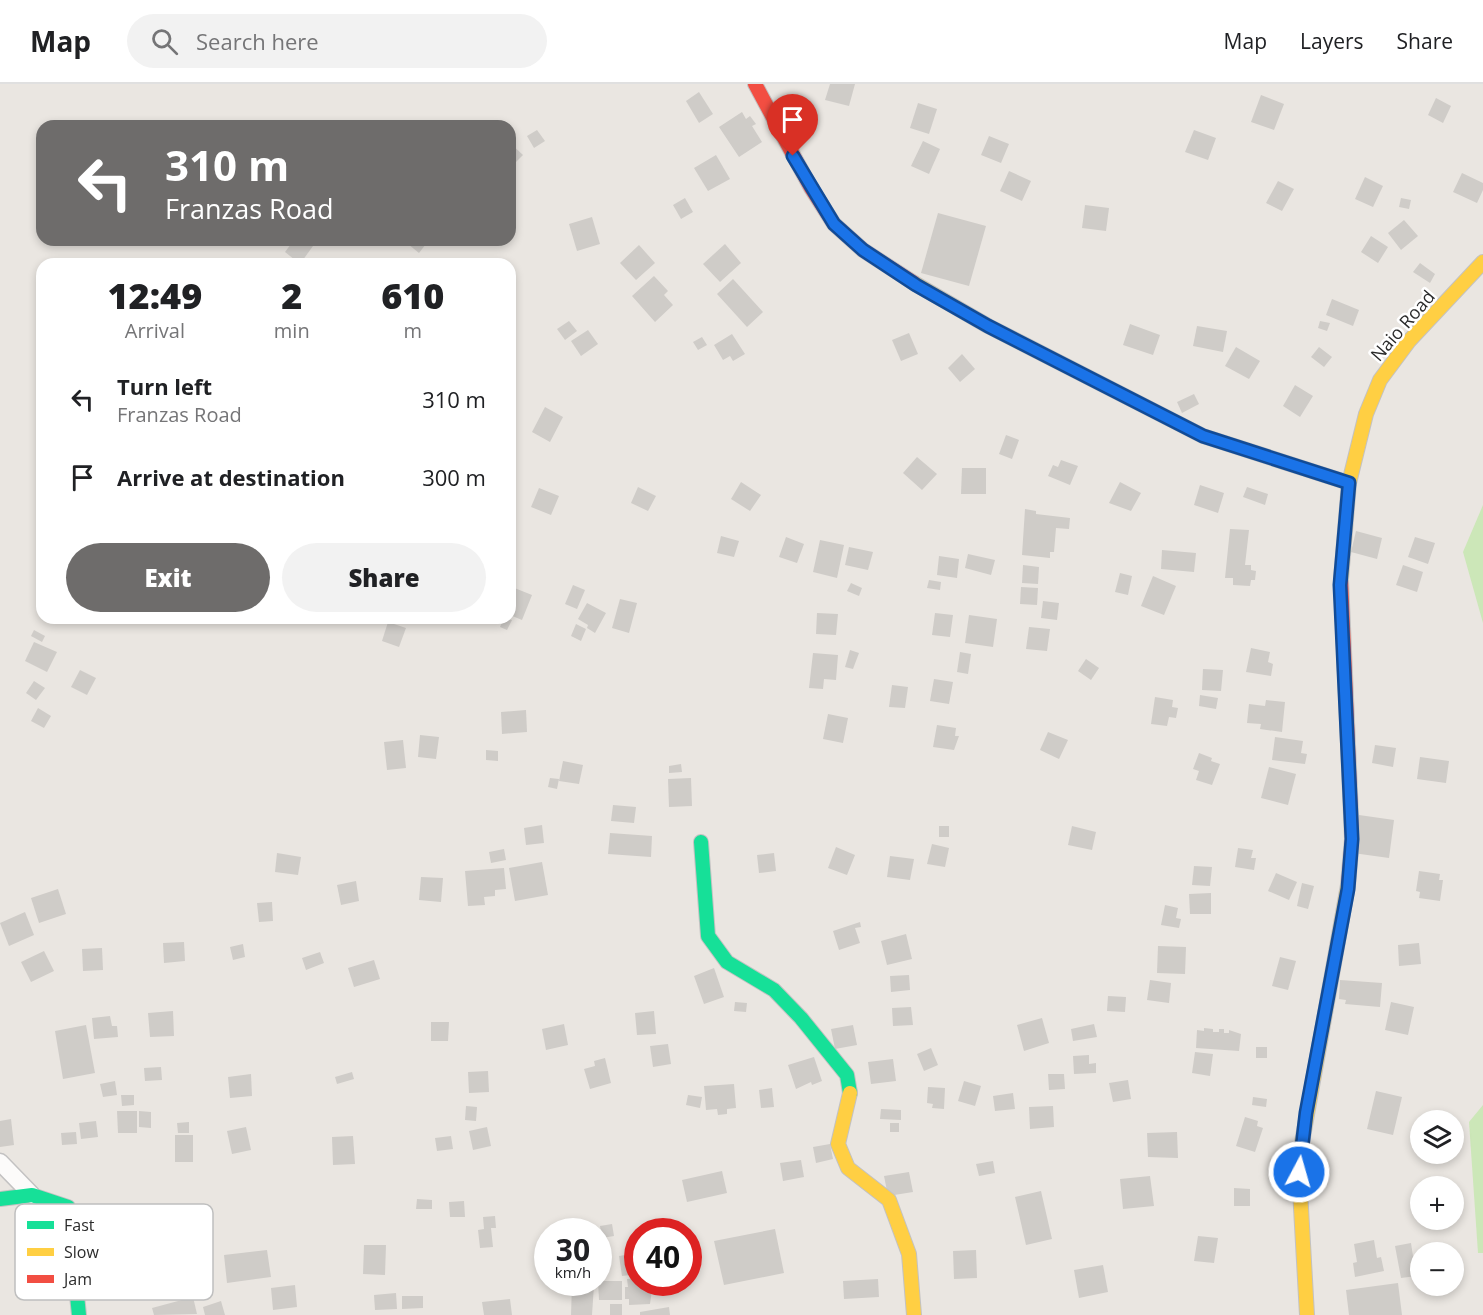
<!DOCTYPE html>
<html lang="en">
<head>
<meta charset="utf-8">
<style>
  body { margin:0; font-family:"Open Sans",sans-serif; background:#f2f2f2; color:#202124; height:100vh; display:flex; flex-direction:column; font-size:22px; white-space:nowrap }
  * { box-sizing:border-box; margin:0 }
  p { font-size:20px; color:#757577 }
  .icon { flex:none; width:33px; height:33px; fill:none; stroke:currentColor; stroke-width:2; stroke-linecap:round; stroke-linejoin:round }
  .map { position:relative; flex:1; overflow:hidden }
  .panel { position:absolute; left:36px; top:174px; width:480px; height:366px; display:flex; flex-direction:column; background:#fff; border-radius:18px; box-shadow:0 3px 9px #0003 }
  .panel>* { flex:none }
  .guide { position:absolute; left:36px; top:36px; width:480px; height:126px; border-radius:18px; box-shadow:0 3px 9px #0003; background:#6e6c6b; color:#fff; overflow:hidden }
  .fabs { position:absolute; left:1410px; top:1026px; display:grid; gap:12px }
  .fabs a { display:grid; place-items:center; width:54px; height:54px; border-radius:50%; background:#fff; box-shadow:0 3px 9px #0003; font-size:30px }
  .speed { position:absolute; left:534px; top:1134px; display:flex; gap:12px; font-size:30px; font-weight:700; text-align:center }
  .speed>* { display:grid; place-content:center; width:78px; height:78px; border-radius:50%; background:#fff; box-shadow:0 3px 9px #0003; line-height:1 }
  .speed small { font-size:15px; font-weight:400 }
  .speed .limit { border:9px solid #d22; background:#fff; color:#111 }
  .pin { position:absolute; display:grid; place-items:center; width:51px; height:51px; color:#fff; margin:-62px -26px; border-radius:50% 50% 50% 0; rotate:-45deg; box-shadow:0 0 6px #0007 }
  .pin .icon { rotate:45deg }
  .me { position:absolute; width:66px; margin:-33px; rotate:6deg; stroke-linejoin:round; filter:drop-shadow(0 0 4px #0008) }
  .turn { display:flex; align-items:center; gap:21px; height:126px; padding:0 30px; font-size:27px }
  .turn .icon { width:78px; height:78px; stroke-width:2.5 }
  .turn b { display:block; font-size:42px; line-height:51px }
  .eta { display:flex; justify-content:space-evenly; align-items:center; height:102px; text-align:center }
  .eta b { font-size:36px; font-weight:800; line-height:42px }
  .primary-button { display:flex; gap:12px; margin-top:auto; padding:12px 30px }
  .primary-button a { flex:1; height:69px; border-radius:36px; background:#6e6c6b; color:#fff; font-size:24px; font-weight:800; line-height:69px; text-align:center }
  .primary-button a+a { background:#f2f2f2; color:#202124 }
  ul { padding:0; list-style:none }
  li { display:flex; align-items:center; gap:18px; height:78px; padding:0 30px }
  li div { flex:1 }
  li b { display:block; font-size:22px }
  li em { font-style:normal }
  header { display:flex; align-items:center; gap:36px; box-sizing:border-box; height:84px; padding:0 30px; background:#fff; border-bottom:2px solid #e0e0e0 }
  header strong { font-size:28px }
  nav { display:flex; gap:33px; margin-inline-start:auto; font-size:21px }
  .search { width:420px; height:54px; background:#f2f2f2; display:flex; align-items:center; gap:15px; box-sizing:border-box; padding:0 21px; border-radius:33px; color:#757577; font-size:22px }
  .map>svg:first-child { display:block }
  .green { fill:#cce7b8 }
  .building { fill:#cfccc8 }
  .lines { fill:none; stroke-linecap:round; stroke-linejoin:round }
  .street-casing { stroke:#c3c2c2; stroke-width:19 }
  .fast-casing { stroke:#c3c2c2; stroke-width:16 }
  .slow-casing { stroke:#c3c2c2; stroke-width:16 }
  .jam-casing { stroke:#c3c2c2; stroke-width:16 }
  .street { stroke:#fcfbfa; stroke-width:16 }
  .fast { stroke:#16e098; stroke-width:14 }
  .slow { stroke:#ffcf43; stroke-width:14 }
  .jam { stroke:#f24e42; stroke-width:14 }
  .route-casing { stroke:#114b97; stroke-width:15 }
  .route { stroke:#1a73e8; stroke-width:10 }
  .labels { text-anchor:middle; stroke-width:5; stroke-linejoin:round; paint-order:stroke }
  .street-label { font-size:18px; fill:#2b2b2b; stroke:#fff }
  .key { fill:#fff; stroke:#bfbfbf; stroke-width:1.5 }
  .key-label { font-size:16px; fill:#2b2b2b }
</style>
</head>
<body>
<header>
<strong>Map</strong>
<div class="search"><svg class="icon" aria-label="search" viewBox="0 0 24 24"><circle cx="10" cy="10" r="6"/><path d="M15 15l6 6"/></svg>Search here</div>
<nav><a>Map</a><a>Layers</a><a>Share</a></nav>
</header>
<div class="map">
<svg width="1483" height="1231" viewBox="0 0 1483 1231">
  <rect width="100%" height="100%" fill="#eae6e1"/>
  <g class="green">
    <polygon points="1483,421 1483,539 1463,468"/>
    <polygon points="1483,1021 1483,1169 1478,1169 1469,1038"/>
  </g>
  <g class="building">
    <polygon points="830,0 855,0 849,22 825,16"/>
    <polygon points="699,8 713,30 699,39 686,17"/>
    <polygon points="1261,11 1284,20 1274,46 1251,38"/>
    <polygon points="1436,14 1451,22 1443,39 1428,31"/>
    <polygon points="918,19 937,25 929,50 910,44"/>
    <polygon points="742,28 746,35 750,32 756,40 752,42 762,58 739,73 719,43"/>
    <polygon points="537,46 545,57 534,64 527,52"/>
    <polygon points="1194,46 1216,54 1208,76 1185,68"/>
    <polygon points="989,52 1009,60 1001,79 981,71"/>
    <polygon points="923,57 940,65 929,90 911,82"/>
    <polygon points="510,59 523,71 510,84"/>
    <polygon points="716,71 730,95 708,107 694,84"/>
    <polygon points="1009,87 1031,97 1022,117 1000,107"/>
    <polygon points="1462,89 1483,99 1483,106 1477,119 1453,108"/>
    <polygon points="1365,93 1383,102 1373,123 1355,115"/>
    <polygon points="1278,97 1294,105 1282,127 1266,119"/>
    <polygon points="685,114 693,128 681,135 673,121"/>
    <polygon points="1401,114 1411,116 1409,125 1399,123"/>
    <polygon points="1085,121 1109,124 1106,147 1082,144"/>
    <polygon points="938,129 986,142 969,202 921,189"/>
    <polygon points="592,133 600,160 577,167 569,140"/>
    <polygon points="1404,136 1418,152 1401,166 1388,149"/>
    <polygon points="1371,152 1388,163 1378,179 1361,168"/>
    <polygon points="294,156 304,156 313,162 300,180 285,168"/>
    <polygon points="403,156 429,156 419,169"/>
    <polygon points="725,160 741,179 720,198 703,180"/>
    <polygon points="639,161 655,179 636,196 620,179"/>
    <polygon points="1420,179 1435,190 1430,199 1413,188"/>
    <polygon points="654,192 668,207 664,211 673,221 655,238 632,212"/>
    <polygon points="733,195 763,228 747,243 717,210"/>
    <polygon points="1332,215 1359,226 1353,242 1326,231"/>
    <polygon points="569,237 577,247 565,256 557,245"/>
    <polygon points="1320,237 1330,239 1327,247 1318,244"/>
    <polygon points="1130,240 1160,251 1153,271 1123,261"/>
    <polygon points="1197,242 1227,247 1223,268 1193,262"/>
    <polygon points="588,246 598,260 581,272 571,257"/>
    <polygon points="909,249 918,270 901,277 892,256"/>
    <polygon points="732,250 745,270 733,277 730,272 723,276 714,261"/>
    <polygon points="702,253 707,261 698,266 693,258"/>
    <polygon points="1236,263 1260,277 1249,295 1225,282"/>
    <polygon points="1319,263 1332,273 1324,283 1311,273"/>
    <polygon points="962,270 975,285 960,298 948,284"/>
    <polygon points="1295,301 1313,312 1300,333 1283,322"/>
    <polygon points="1194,310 1199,320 1182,329 1177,318"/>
    <polygon points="545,323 563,333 550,358 532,348"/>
    <polygon points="1006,351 1019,356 1012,375 999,370"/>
    <polygon points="917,373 937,390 922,406 903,389"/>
    <polygon points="1061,376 1078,382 1070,401 1048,392 1053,381 1058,383"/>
    <polygon points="962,384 986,384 986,410 961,410"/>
    <polygon points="741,398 761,411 750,427 731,415"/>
    <polygon points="1120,398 1141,409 1131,427 1109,419"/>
    <polygon points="1200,401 1224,409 1218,429 1194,421"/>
    <polygon points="638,403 656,412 648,427 631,419"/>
    <polygon points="1247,403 1268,410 1265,421 1243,413"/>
    <polygon points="539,404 559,412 551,431 531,423"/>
    <polygon points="1025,425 1036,427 1036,430 1070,434 1069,445 1056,444 1054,468 1050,468 1050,474 1022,471"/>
    <polygon points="1230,445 1249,446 1245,481 1251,481 1251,486 1256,487 1255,496 1251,496 1250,502 1233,501 1233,494 1225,494"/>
    <polygon points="1356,447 1382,454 1377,475 1351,468"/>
    <polygon points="721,452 739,457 734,473 717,469"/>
    <polygon points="786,453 804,460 797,479 779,473"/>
    <polygon points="1415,453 1435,459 1428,480 1408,473"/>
    <polygon points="820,456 844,461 837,494 813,488"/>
    <polygon points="849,463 873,468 868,486 845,481"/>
    <polygon points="1162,466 1196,469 1194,488 1161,485"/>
    <polygon points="968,470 995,476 991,491 965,484"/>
    <polygon points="939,472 959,475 957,494 937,491"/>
    <polygon points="1023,481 1039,483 1038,500 1022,499"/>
    <polygon points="1403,481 1423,488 1417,508 1396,501"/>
    <polygon points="1120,489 1132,492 1128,511 1115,508"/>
    <polygon points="1153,492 1176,502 1164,531 1141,522"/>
    <polygon points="929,496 941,498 940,506 927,504"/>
    <polygon points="851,499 862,504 859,512 847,507"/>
    <polygon points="573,501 585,506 577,525 565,520"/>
    <polygon points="512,503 532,511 522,536 510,531"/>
    <polygon points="1021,503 1038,504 1037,521 1020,520"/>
    <polygon points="620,515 637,519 629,549 612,544"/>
    <polygon points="1043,517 1059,519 1057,536 1041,534"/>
    <polygon points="587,519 606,529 595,549 587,544 588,541 578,535"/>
    <polygon points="817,529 838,530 836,551 816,550"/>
    <polygon points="935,529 953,531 950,553 932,551"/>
    <polygon points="969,531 997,535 993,563 965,559"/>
    <polygon points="504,534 512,536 507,546 500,543"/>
    <polygon points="388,538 406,544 399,563 382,557"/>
    <polygon points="576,540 586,545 581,557 571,552"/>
    <polygon points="1029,543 1050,545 1047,567 1026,565"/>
    <polygon points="34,546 45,552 42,558 31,552"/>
    <polygon points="34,558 57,568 47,588 25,577"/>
    <polygon points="1251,564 1270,568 1268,578 1273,580 1271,592 1246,588"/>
    <polygon points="850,566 859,569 853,585 845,583"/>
    <polygon points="960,568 971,570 968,590 957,588"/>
    <polygon points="813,569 838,571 836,596 824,595 823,605 809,604"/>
    <polygon points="1086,575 1099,584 1091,596 1078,587"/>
    <polygon points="1203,585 1223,586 1221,607 1202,606"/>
    <polygon points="80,586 96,594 87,611 71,603"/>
    <polygon points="934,595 953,598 949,620 930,617"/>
    <polygon points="34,597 45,604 36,616 26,609"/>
    <polygon points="892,601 908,603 905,624 889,623"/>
    <polygon points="1200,611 1218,614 1216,625 1199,622"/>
    <polygon points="1155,613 1173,616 1172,623 1178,624 1176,634 1169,633 1167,642 1151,640"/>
    <polygon points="1266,616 1285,618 1282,648 1260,645 1261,640 1247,639 1249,620 1265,622"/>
    <polygon points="38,624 51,632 44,644 31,637"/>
    <polygon points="526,626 527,648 502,650 501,628"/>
    <polygon points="828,630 848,634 843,659 823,655"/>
    <polygon points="937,641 956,644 955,652 959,652 954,666 933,663"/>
    <polygon points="1048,648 1068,656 1059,675 1040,666"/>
    <polygon points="420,651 439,653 436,675 418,673"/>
    <polygon points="1275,653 1303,657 1301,669 1307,670 1305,680 1272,676"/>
    <polygon points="403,656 406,684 387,686 384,658"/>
    <polygon points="1375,661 1396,664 1393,683 1372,679"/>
    <polygon points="486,666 498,667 498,677 486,676"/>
    <polygon points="1199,669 1212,674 1211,677 1220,680 1212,701 1196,696 1199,687 1193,685"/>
    <polygon points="1420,673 1449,677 1446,699 1417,695"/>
    <polygon points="563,677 583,681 579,700 559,697"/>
    <polygon points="681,680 682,688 669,689 669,682"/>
    <polygon points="1269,683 1296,690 1288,721 1261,714"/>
    <polygon points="550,694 559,695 557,705 548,703"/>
    <polygon points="691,694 692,722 669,723 668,695"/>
    <polygon points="613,721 636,723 634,739 611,737"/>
    <polygon points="1359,731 1394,736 1389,774 1353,769"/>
    <polygon points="542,741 544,759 526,761 524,744"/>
    <rect x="939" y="742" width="10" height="11"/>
    <polygon points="1072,742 1096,748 1092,766 1068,761"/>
    <polygon points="610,749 652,752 651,773 608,770"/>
    <polygon points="932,760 949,764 945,783 927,780"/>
    <polygon points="836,763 855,771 847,791 828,784"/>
    <polygon points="1238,764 1253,766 1251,774 1256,774 1254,786 1235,783"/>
    <polygon points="504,765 506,776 491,779 489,768"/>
    <polygon points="277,769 301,773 298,791 275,788"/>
    <polygon points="774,769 776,787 759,789 757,771"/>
    <polygon points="890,772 914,775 910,796 887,793"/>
    <polygon points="542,778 548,811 515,817 509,784"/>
    <polygon points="1194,782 1212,783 1210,802 1192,801"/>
    <polygon points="504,784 506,805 495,806 495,812 484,813 485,821 468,822 465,787"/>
    <polygon points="1419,787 1440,790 1439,796 1443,796 1440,817 1419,814 1420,808 1416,807"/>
    <polygon points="1276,789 1297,798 1289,816 1268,807"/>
    <polygon points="421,793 443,794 441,818 419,816"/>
    <polygon points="356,797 359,817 341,821 337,801"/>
    <polygon points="1302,799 1314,802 1308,825 1297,822"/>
    <polygon points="58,805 66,830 39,839 31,814"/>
    <polygon points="1211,809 1211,830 1190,830 1189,810"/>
    <polygon points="272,818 273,837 259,838 257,819"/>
    <polygon points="1165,821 1178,824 1176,834 1181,835 1179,844 1161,841"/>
    <polygon points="25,828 34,851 9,862 0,839"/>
    <polygon points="860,838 861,843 855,844 860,859 839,866 833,847"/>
    <polygon points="906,850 912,875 887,881 881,857"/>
    <polygon points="184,858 185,877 164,879 163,859"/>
    <polygon points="1419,859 1421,880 1399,882 1398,861"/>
    <polygon points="243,860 245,873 233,876 230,863"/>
    <polygon points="1158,862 1186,863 1185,890 1157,889"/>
    <polygon points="102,864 103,886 83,887 82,865"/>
    <polygon points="44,867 54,887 31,898 21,878"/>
    <polygon points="320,868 324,879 306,886 302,874"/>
    <polygon points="1280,873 1296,877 1288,906 1272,902"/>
    <polygon points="374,876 380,895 354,903 348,884"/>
    <polygon points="714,884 724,913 704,920 694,892"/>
    <polygon points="909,891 910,906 891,908 890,892"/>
    <polygon points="1150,896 1171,899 1169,919 1147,916"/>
    <polygon points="1340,896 1382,899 1380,923 1345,920 1346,916 1339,915"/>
    <polygon points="1108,912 1126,913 1125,928 1107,927"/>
    <polygon points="735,918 747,919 746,928 734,927"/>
    <polygon points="1391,918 1414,923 1408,951 1385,946"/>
    <polygon points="911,923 913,941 893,942 892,924"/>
    <polygon points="173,927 174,952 150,953 148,929"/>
    <polygon points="654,927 656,950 637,951 635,929"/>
    <polygon points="110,932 112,942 117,942 118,953 94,955 92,934"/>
    <polygon points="1042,934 1049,959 1024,967 1017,941"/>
    <polygon points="431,938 449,938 448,957 431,957"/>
    <polygon points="564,940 568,961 546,966 542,945"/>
    <polygon points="1094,940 1097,953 1073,957 1071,945"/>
    <polygon points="86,941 95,989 63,995 55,947"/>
    <polygon points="853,941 857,961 835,965 831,945"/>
    <polygon points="1204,944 1213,945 1213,948 1219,948 1219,945 1224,945 1224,949 1229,949 1229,946 1241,950 1239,967 1196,964 1197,946 1204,947"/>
    <polygon points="668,960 671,980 653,983 650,962"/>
    <rect x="1256" y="963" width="11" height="11"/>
    <polygon points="931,964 938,981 924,987 917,970"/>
    <polygon points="1195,968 1213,970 1210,992 1192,989"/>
    <polygon points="1089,971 1089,980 1096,979 1096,989 1074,990 1073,972"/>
    <polygon points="814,973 822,997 812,1001 811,998 796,1005 788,981"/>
    <polygon points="605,974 611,999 590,1005 584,985 595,982 594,977"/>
    <polygon points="893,975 896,997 871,1000 868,978"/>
    <polygon points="161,983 162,996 145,997 144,984"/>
    <polygon points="488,987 489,1008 469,1009 468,988"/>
    <polygon points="352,988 354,995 337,1000 335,993"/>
    <polygon points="251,990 252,1012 230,1014 228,993"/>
    <polygon points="1048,990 1064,990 1065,1005 1049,1006"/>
    <polygon points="1128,996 1131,1015 1113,1018 1109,999"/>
    <polygon points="115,997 117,1011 103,1013 100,1000"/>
    <polygon points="964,997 981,1002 975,1022 958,1017"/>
    <polygon points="734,1000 736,1024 727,1025 727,1030 718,1031 717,1025 706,1026 704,1002"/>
    <polygon points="928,1003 945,1004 944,1025 932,1024 933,1020 927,1019"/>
    <polygon points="772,1004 774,1023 761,1024 759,1006"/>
    <polygon points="1376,1007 1402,1013 1393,1051 1367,1045"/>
    <polygon points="1013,1009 1015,1025 995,1027 993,1012"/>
    <polygon points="121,1011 134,1011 134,1021 122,1022"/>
    <polygon points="688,1011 702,1013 700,1024 686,1021"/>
    <polygon points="1253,1013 1267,1015 1266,1023 1252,1021"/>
    <polygon points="466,1022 477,1023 476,1037 465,1036"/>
    <polygon points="1053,1022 1054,1043 1030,1045 1029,1023"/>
    <polygon points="881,1025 901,1026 901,1036 880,1035"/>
    <polygon points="117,1027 137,1027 137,1049 118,1049"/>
    <polygon points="139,1027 151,1028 151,1044 139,1043"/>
    <polygon points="1245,1033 1258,1037 1257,1042 1263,1044 1255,1068 1236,1062"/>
    <polygon points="11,1035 14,1061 0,1063 0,1037"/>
    <polygon points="96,1037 98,1053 81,1055 79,1039"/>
    <polygon points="189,1038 189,1049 178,1049 177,1039"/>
    <rect x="890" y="1039" width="9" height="9"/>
    <polygon points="246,1043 251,1066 232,1070 227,1047"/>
    <polygon points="487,1043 491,1062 473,1066 469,1047"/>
    <polygon points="76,1048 77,1060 62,1061 61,1049"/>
    <polygon points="1177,1048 1178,1074 1148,1073 1147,1049"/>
    <rect x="175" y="1051" width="18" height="27"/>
    <polygon points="353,1052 355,1080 333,1081 332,1053"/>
    <polygon points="451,1052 453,1065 437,1067 435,1054"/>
    <polygon points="830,1060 833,1075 816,1079 813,1063"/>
    <polygon points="801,1076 804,1093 783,1097 780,1079"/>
    <polygon points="993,1077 995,1089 979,1092 976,1080"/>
    <polygon points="722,1087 727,1109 687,1118 682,1096"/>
    <polygon points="909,1088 913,1108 888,1112 884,1092"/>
    <polygon points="1150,1092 1154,1122 1123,1125 1120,1095"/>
    <polygon points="1234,1104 1250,1105 1250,1122 1234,1122"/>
    <polygon points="1041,1107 1052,1155 1026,1161 1015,1113"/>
    <polygon points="417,1115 432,1116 432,1125 416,1125"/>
    <polygon points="464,1117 465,1133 450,1133 449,1118"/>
    <polygon points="495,1132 496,1144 491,1144 493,1163 480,1164 478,1146 484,1145 483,1133"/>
    <polygon points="612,1140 614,1152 602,1154 600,1142"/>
    <polygon points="775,1145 784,1189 724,1201 714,1157"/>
    <polygon points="1198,1152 1218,1154 1214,1179 1194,1177"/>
    <polygon points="1374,1156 1377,1174 1381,1173 1384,1187 1355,1193 1353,1179 1357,1178 1354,1160"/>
    <polygon points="1411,1159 1416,1192 1401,1194 1395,1162"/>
    <polygon points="364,1161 386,1161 385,1191 363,1190"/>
    <polygon points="267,1166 271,1193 227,1199 224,1171"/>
    <polygon points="976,1166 977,1194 954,1195 953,1167"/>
    <polygon points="638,1169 638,1190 622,1192 619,1172"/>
    <polygon points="1103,1181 1108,1208 1079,1214 1074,1186"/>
    <polygon points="638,1194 638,1198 653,1199 650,1220 629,1221 629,1215 625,1215 625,1203 628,1203 627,1195"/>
    <polygon points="878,1195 879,1213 844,1215 843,1197"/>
    <polygon points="598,1197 622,1197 622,1216 599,1216"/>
    <polygon points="1398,1199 1402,1231 1349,1231 1346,1206"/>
    <polygon points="572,1200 594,1201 592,1231 571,1231"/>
    <polygon points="295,1201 297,1223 273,1226 271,1204"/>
    <polygon points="396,1209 397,1225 375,1226 374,1211"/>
    <polygon points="402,1212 423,1212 423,1224 402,1225"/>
    <polygon points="193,1213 197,1230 154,1231 152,1224"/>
    <polygon points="510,1215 512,1231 484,1231 482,1218"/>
    <polygon points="221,1217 225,1231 205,1231 203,1223"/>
    <rect x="610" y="1220" width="12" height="11"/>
    <polygon points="669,1223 670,1231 640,1231 640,1228"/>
  </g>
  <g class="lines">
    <g class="street-casing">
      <polyline id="street" points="0,1078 32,1111"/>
    </g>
    <g class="fast-casing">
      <g id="fast">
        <polyline points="701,758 708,852 727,878 774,906 801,934 847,991 850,1009"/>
        <polyline points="0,1115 32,1111 68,1123 79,1231"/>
      </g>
    </g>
    <g class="slow-casing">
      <g id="slow">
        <polyline points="914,199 988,242 1203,352 1349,399"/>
        <polyline points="1341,495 1349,399 1366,330 1380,296 1409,257 1483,178"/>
        <polyline points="850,1009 838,1060 848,1084 889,1116 909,1170 914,1231"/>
        <polyline points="1307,1231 1299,1088 1301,1064 1348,801"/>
      </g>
    </g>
    <g class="jam-casing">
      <g id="jam">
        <polyline points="755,0 811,104 834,140 863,166 914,199"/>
        <polyline points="1341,495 1352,755 1348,801"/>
      </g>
    </g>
    <use href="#street" class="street"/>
    <use href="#fast" class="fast"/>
    <use href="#slow" class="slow"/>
    <use href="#jam" class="jam"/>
  </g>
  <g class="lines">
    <g class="route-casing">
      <polyline id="route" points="793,72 834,140 863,166 916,201 988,242 1203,352 1349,399 1340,501 1352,755 1348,805 1306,1029 1299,1088"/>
    </g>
    <use href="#route" class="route"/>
  </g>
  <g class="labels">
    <g class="street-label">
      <text transform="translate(1403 242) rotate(-49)" y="6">Naio Road</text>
    </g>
  </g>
  <rect x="15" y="1120" width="198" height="96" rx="9" class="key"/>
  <rect x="27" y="1137" width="27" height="8" fill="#16e098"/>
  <rect x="27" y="1164" width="27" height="8" fill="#ffcf43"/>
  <rect x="27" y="1191" width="27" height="8" fill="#f24e42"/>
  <g class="key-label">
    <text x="64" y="1147">Fast</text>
    <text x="64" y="1174">Slow</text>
    <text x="64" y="1201">Jam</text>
  </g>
</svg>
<div class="fabs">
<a><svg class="icon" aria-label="layers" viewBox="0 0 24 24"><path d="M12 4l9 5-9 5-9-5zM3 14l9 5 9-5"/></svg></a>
<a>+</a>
<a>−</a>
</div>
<div class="speed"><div>30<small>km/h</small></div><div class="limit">40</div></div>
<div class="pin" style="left:793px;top:72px;background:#d93025"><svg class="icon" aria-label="arrive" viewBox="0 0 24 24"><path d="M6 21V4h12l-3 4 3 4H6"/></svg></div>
<svg class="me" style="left:1299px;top:1088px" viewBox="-20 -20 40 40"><circle r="17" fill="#1a73e8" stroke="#fff" stroke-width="3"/><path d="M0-11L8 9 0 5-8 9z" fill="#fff"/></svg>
<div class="guide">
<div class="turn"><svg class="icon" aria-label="left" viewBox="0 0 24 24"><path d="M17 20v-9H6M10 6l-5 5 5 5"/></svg><div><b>310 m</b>Franzas Road</div></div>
</div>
<section class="panel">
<div class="eta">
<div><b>12:49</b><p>Arrival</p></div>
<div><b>2</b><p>min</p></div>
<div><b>610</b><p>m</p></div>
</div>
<ul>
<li><svg class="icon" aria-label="left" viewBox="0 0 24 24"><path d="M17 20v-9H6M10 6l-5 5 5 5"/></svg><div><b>Turn left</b><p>Franzas Road</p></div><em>310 m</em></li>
<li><svg class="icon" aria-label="arrive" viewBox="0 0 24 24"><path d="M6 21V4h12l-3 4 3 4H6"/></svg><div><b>Arrive at destination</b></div><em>300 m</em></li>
</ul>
<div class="primary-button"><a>Exit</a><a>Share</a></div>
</section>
</div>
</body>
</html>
